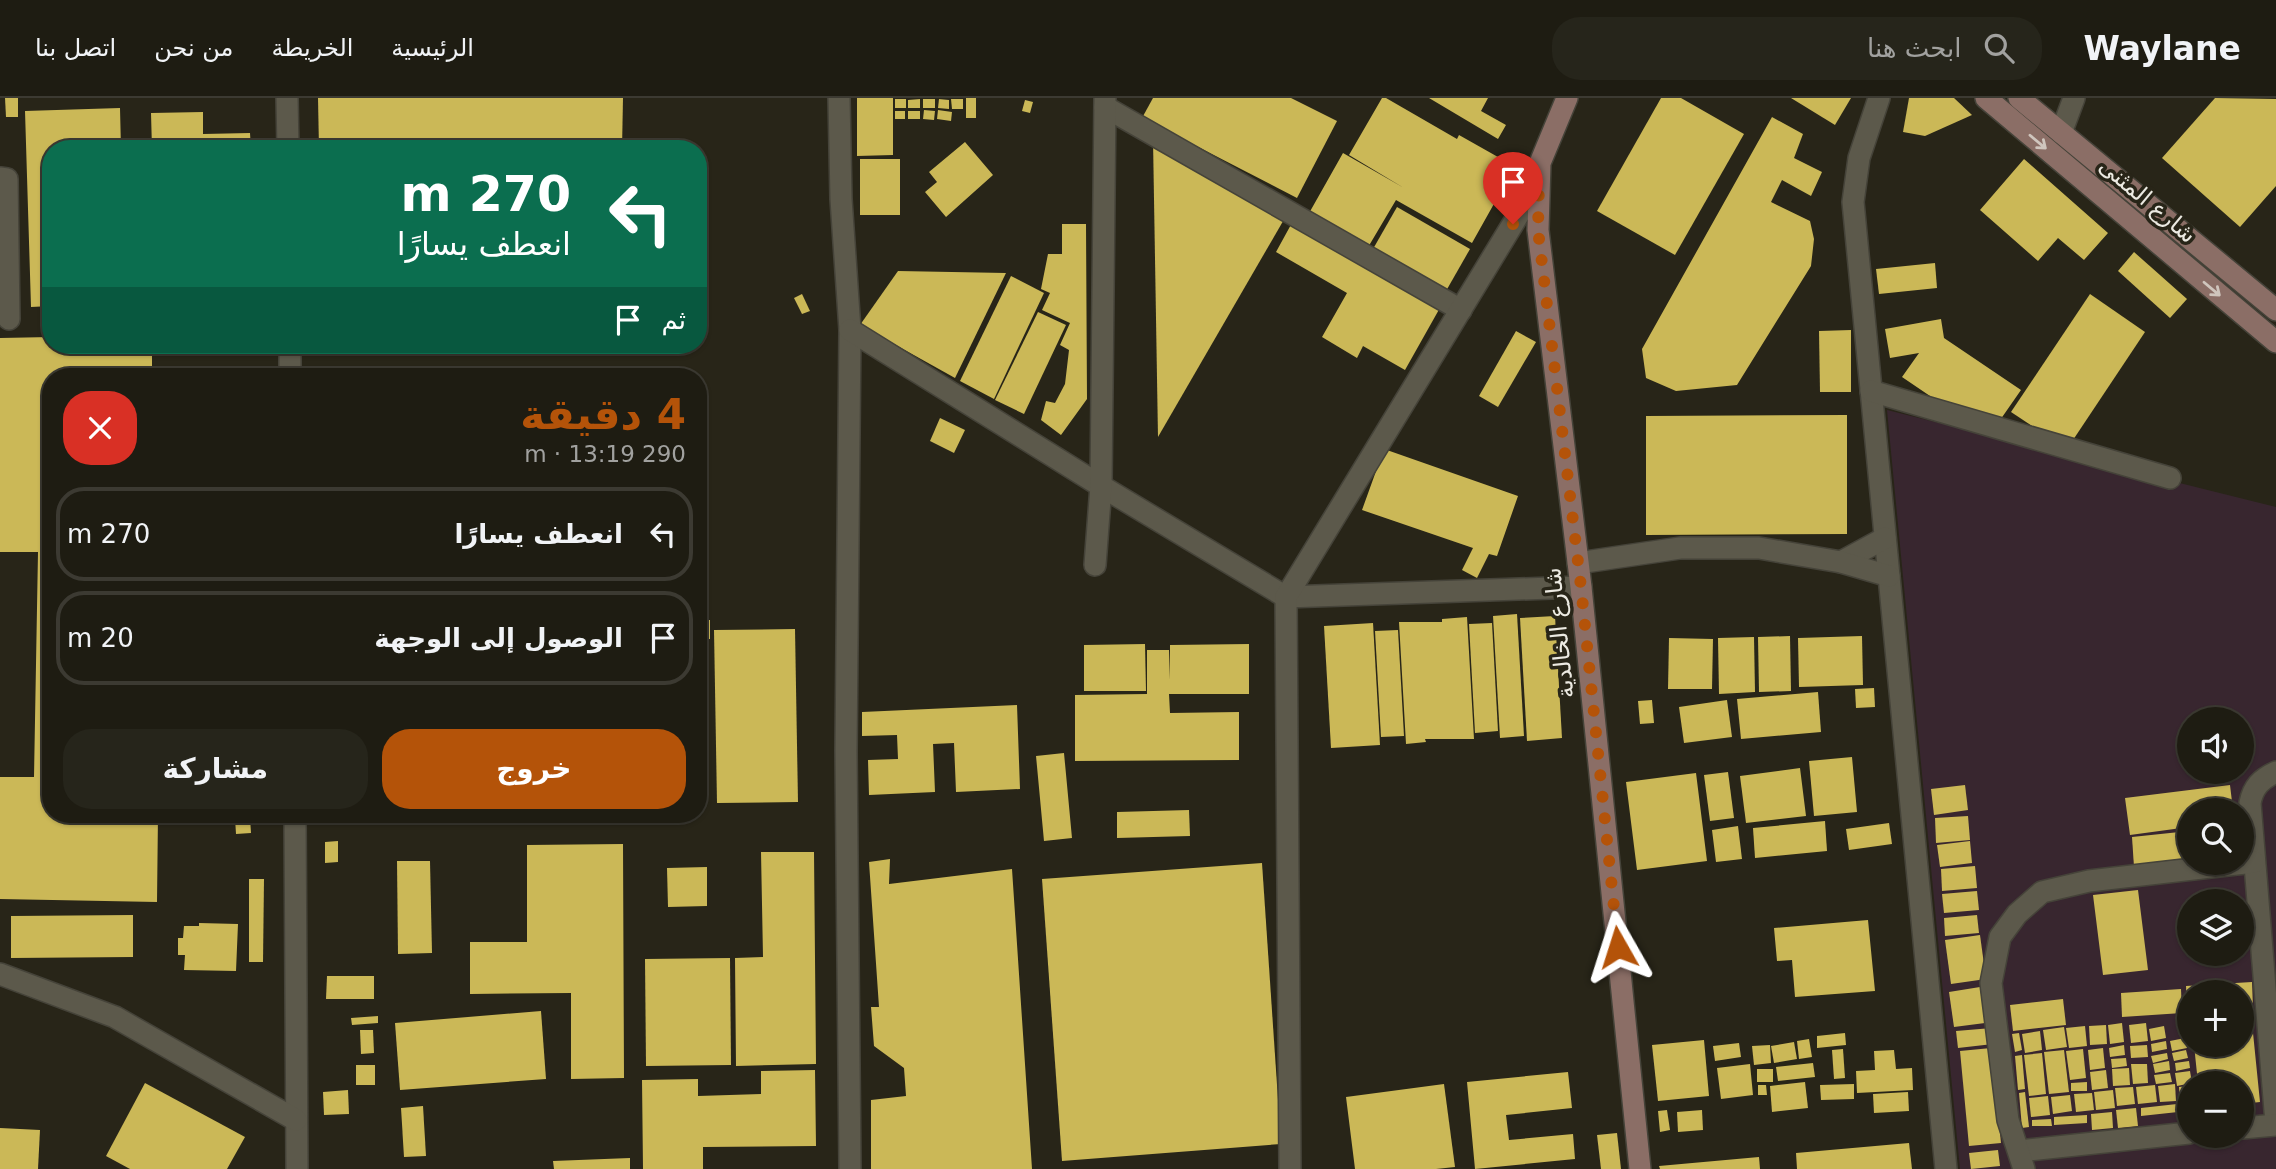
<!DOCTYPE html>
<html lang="ar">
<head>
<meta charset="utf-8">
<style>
  body { margin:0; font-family:"DejaVu Sans",Vazirmatn,sans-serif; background:#26251b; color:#f1f3f6; direction:rtl; height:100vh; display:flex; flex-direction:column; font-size:26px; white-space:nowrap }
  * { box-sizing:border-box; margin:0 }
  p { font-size:23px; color:#a1a19f }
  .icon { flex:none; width:38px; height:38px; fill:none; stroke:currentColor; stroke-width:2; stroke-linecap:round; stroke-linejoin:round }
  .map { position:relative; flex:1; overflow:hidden; direction:ltr }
  .details { position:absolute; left:42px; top:270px; width:665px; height:455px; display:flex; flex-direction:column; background:#1e1c12; border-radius:28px; box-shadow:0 2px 5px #0004,0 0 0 2px #3c3a32; direction:rtl }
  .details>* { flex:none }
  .guide { position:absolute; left:42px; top:42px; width:665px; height:214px; border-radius:28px; box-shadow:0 2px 5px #0004,0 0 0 2px #3c3a32; direction:rtl; background:#0b6e4f; color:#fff; overflow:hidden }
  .buttons { position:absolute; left:2177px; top:609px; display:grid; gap:14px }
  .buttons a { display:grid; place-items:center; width:77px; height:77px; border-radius:50%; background:#1e1c12; box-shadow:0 2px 5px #0004,0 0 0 2px #3c3a32; font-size:35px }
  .pin { position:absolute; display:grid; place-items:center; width:60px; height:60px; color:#fff; margin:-72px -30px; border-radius:50% 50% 50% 0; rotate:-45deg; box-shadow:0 0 7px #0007 }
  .pin .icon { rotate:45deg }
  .me { position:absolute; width:77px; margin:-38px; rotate:354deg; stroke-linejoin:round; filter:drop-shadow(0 0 5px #0008) }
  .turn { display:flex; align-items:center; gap:24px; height:147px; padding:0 21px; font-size:32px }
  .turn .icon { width:91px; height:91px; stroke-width:2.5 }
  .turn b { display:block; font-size:49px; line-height:60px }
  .then { display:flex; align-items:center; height:66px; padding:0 21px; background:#0003; gap:14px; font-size:26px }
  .round { display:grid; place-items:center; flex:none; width:74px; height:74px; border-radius:28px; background:#26251b }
  .headline { display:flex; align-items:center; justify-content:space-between; height:119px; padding:0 21px }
  h1 { font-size:42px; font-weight:600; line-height:52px; color:#b45309 }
  .action { display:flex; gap:14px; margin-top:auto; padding:14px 21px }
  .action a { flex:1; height:80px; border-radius:28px; background:#b45309; color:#fff; font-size:28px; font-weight:600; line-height:80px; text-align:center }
  .action a+a { background:#26251b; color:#f1f3f6 }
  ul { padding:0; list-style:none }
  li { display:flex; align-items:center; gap:21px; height:94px; margin:0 14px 10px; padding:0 7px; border:4px solid #3c3a32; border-radius:28px }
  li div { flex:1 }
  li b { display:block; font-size:26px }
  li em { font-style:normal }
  header { display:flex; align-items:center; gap:42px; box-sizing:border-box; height:98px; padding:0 35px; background:#1e1c12; border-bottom:2px solid #3c3a32 }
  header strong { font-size:33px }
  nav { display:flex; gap:38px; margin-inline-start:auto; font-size:24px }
  .search { width:490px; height:63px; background:#26251b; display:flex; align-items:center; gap:18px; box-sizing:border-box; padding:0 24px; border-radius:28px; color:#a1a19f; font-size:26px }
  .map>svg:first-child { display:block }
  .industrial { fill:#38262f; fill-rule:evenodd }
  .building { fill:#cbb857 }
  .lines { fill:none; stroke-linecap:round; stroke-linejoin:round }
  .street-casing { stroke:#454339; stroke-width:24 }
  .secondary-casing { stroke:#454339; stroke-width:24 }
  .street { stroke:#5c594b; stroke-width:21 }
  .secondary { stroke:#8b6e66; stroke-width:21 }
  .oneway { stroke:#cfc5bd }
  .route { stroke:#b45309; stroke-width:12; stroke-dasharray:0 21.6 }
  .labels { text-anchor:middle; stroke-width:7; stroke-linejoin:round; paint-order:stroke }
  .street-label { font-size:23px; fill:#eceae2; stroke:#282518 }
</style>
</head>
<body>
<header>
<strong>Waylane</strong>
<div class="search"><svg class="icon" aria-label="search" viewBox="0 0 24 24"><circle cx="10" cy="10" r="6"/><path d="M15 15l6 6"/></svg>ابحث هنا</div>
<nav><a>الرئيسية</a><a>الخريطة</a><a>من نحن</a><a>اتصل بنا</a></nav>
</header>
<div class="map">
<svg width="2276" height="1071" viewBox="0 0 2276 1071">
  <rect width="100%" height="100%" fill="#282518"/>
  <path class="industrial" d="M 1887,312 L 2276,409 L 2276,1071 L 1960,1071 ZM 2189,621 L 2242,621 L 2242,674 L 2189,674 ZM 2189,712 L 2242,712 L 2242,765 L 2189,765 ZM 2189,803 L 2242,803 L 2242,856 L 2189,856 ZM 2189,894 L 2242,894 L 2242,947 L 2189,947 ZM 2189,985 L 2242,985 L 2242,1038 L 2189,1038 Z"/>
  <g class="building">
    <polygon points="5,0 18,0 18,19 6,19"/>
    <polygon points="318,0 623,0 622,51 319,51"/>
    <polygon points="857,0 893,0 893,57 857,58"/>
    <rect x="966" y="0" width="10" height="20"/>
    <polygon points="1153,0 1291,0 1337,23 1297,100 1142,20"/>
    <polygon points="1382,0 1386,0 1457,41 1459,37 1521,72 1501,107 1495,104 1472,145 1396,102 1367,151 1308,117 1343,55 1404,90 1349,57"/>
    <polygon points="1429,0 1488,0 1481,13 1506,27 1498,41"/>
    <polygon points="1661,0 1681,0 1744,36 1675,157 1597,113"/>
    <polygon points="1791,0 1851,0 1835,27"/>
    <polygon points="1909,0 1954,0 1972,17 1925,38 1903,34"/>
    <polygon points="2215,0 2276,1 2276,88 2240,129 2162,60"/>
    <rect x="895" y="1" width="11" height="9"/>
    <polygon points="920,1 920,10 908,10 908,2"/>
    <rect x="923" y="1" width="12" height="9"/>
    <polygon points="939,1 949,2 949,11 938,10"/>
    <polygon points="951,1 963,1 963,11 952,11"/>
    <polygon points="1025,2 1033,4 1030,15 1022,13"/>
    <polygon points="120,10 121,51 51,51 51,208 31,209 25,13"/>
    <polygon points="924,12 935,13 934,22 923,21"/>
    <polygon points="938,12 952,14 951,23 937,21"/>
    <rect x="895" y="13" width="10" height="8"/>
    <rect x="908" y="13" width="12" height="8"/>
    <polygon points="203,14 203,36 250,35 251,51 152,51 151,15"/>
    <polygon points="1772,19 1803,36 1794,60 1822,74 1811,98 1782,82 1771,104 1810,123 1814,141 1811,168 1737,287 1676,293 1646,280 1642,251"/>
    <polygon points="1153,41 1286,118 1158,339"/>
    <polygon points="965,44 993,77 946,119 925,94 937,84 929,74"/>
    <rect x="860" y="61" width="40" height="56"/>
    <polygon points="2024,61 2108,135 2084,162 2058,140 2038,163 1980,112"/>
    <polygon points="1397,109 1470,151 1446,193 1373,151"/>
    <polygon points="1293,123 1441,208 1405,272 1363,248 1357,260 1322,239 1347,195 1276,154"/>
    <polygon points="1062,126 1086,126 1087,301 1061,337 1041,322 1046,303 1055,305 1065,286 1069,252 1060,247 1070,225 1042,212 1050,195 1041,191 1048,156 1062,156"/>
    <polygon points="2134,154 2187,201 2170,220 2118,173"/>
    <polygon points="1935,165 1937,190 1879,196 1876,171"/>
    <polygon points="898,173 1006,175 955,280 860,227"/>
    <polygon points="1011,178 1044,195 994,301 960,283"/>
    <polygon points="802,196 810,213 802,216 794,200"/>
    <polygon points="2090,196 2145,234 2067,351 2011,314"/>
    <polygon points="1038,214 1066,227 1024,316 995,302"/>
    <polygon points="1941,221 1944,240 2021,292 1989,338 1902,279 1919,255 1890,260 1885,231"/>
    <polygon points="1851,232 1851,294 1820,294 1819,233"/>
    <polygon points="1516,233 1536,244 1498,309 1479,298"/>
    <polygon points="51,239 51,247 152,247 152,278 51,278 51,716 158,716 157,804 0,801 0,679 34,679 38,454 0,454 0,240"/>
    <polygon points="1847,317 1847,436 1646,437 1646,318"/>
    <polygon points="940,320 965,332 954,355 930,343"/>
    <polygon points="1384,351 1518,398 1497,458 1489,456 1477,480 1462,472 1473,450 1362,412"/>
    <polygon points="1517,516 1524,638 1500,640 1493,518"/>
    <polygon points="1555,518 1562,640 1527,643 1520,520"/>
    <polygon points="1467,519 1474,641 1425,641 1426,644 1406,646 1399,524 1442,524 1442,521"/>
    <rect x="698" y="522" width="12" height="19"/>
    <polygon points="1373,525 1380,647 1331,650 1324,528"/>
    <polygon points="1492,525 1498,633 1475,635 1469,526"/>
    <polygon points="795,531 798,704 717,705 714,532"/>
    <polygon points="1398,532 1404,638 1381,639 1375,533"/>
    <polygon points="1790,538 1791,593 1759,594 1758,539"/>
    <polygon points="1862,538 1863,587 1799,589 1798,540"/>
    <polygon points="1754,539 1755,594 1719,596 1718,540"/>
    <polygon points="1669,540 1713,541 1712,591 1668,591"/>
    <polygon points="1145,546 1146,593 1084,593 1084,547"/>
    <polygon points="1249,546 1249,596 1169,596 1170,615 1239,614 1239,662 1075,663 1075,597 1147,596 1147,552 1169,552 1170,582 1170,547"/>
    <polygon points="1874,590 1875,609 1856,610 1855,591"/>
    <polygon points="1818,594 1821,634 1741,641 1737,601"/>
    <polygon points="1652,602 1654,625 1640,626 1638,603"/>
    <polygon points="1727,602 1732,639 1684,645 1679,609"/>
    <polygon points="1017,607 1020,691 956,694 954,645 933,646 935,694 869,697 868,662 898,661 897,637 862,638 862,614"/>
    <polygon points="1064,655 1072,740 1044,743 1036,658"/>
    <polygon points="1852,659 1857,714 1814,718 1809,663"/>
    <polygon points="1800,670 1806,718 1746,725 1740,678"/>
    <polygon points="1728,674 1734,720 1710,723 1704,677"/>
    <polygon points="1696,675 1707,763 1637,772 1626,684"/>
    <polygon points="1965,687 1968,712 1934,717 1931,691"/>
    <polygon points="2230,687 2233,712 2189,712 2189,729 2130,737 2125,700"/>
    <polygon points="1189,712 1190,738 1117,740 1117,714"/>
    <polygon points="1968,718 1970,742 1936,745 1935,720"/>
    <polygon points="250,719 251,735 236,736 235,720"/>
    <polygon points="1825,723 1827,753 1755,760 1753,730"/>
    <polygon points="1889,725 1892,746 1849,752 1846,731"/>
    <polygon points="1738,728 1742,761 1716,764 1712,732"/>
    <polygon points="2189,733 2189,763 2134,769 2132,739"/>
    <polygon points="338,743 338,764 325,765 325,744"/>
    <polygon points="1970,743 1972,765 1940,769 1937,747"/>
    <polygon points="623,746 624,980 571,981 571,895 470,896 470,844 527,844 527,747"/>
    <polygon points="761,754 814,754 816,966 736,968 735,860 763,859"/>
    <polygon points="890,761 889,786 1012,771 1032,1071 871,1071 871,1002 906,998 904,970 874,948 871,909 879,909 869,764"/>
    <polygon points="397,763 430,763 432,855 398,856"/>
    <polygon points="1262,765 1281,1046 1062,1063 1042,781"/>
    <polygon points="1975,768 1977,790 1942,793 1941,771"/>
    <polygon points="707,769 707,808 668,809 667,770"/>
    <polygon points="249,781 264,781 263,864 249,864"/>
    <polygon points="2138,792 2148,872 2103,877 2093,797"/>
    <polygon points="1977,793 1979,812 1944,815 1942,796"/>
    <polygon points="133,817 133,859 11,860 11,818"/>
    <polygon points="1977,817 1979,835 1945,838 1944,820"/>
    <polygon points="1868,822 1875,893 1795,899 1792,862 1777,863 1774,830"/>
    <polygon points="199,825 238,826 236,873 184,872 185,857 178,857 178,840 183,840 184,828 199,828"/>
    <polygon points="1980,837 1986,881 1951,886 1945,842"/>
    <polygon points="730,860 731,967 646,968 645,861"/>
    <polygon points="327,878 374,878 374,901 326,901"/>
    <polygon points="2252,884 2253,910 2242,911 2242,894 2189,894 2189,910 2187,910 2186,888"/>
    <polygon points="1980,889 1985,925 1954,929 1949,894"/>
    <polygon points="2181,891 2182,915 2122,919 2121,895"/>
    <polygon points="2063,901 2066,927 2013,933 2010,907"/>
    <polygon points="541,913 546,981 400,992 395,925"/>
    <polygon points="2251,915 2260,1004 2242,1006 2242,985 2198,985 2194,947 2242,947 2242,916"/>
    <polygon points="378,918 378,925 352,927 351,920"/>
    <polygon points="2122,925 2124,944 2110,946 2108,927"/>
    <polygon points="2146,925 2148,943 2131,945 2129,927"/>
    <polygon points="2106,927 2107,946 2090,947 2089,928"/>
    <polygon points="2085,928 2087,948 2069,950 2066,930"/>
    <polygon points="2164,928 2166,940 2151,943 2149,931"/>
    <polygon points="2064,929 2067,949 2046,952 2043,932"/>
    <polygon points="1992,930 1993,946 1958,950 1956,933"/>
    <polygon points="360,932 373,932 374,955 361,956"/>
    <polygon points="2040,933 2042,952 2025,955 2022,936"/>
    <polygon points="1845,935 1846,947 1817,950 1817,938"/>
    <polygon points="2019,935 2022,952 2015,954 2012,936"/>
    <polygon points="2185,940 2187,950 2172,953 2170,943"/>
    <polygon points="1809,941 1812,959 1799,961 1797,943"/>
    <polygon points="1704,942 1709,998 1658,1003 1652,947"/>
    <polygon points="2166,943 2167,951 2152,954 2151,946"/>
    <polygon points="1794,944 1797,961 1774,965 1771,948"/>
    <polygon points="1739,945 1741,959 1715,963 1713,948"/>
    <polygon points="1770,947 1771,965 1754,967 1752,948"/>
    <polygon points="2124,947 2125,957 2110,959 2109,950"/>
    <polygon points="2147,947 2148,959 2131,960 2130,948"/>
    <polygon points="1991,950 2001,1045 1969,1048 1960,953"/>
    <polygon points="2103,950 2105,970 2090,972 2088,952"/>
    <polygon points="1843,951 1845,980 1834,981 1832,952"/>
    <polygon points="2083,951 2086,980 2070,982 2066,953"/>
    <polygon points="1894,952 1896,971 1912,970 1913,992 1857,995 1856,973 1875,972 1874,953"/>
    <polygon points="2064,952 2069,994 2049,996 2044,954"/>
    <polygon points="2186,952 2188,960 2174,963 2172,955"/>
    <polygon points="2042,955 2046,996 2029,998 2024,957"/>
    <polygon points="2167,955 2168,961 2153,965 2151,958"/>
    <polygon points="2022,957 2025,991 2018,992 2015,958"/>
    <polygon points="2126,960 2127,968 2112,970 2111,961"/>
    <polygon points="2169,963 2170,972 2155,975 2153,966"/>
    <polygon points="2189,963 2190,970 2176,973 2175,965"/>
    <polygon points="1813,965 1815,979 1778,983 1776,969"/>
    <polygon points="1750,966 1753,997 1721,1001 1717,970"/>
    <polygon points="2131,966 2147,966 2148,985 2133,986"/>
    <rect x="356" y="967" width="19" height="20"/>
    <polygon points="2129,970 2130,987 2113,988 2112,971"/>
    <rect x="1757" y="971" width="16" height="13"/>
    <polygon points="815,972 816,1048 703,1049 703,1071 643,1071 642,982 698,981 698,998 761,996 761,973"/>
    <polygon points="2106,972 2108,990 2092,992 2090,974"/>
    <polygon points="2190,973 2192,985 2177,988 2175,975"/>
    <polygon points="1568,974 1572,1010 1506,1017 1509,1042 1573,1036 1575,1061 1475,1071 1467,984"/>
    <polygon points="2170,975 2172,984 2156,986 2154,977"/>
    <polygon points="1805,984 1808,1010 1772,1014 1770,988"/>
    <polygon points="2087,984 2087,993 2071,993 2071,985"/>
    <polygon points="145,985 245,1039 227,1071 130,1071 106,1058"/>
    <polygon points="1444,986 1455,1069 1436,1071 1355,1071 1346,999"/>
    <polygon points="1854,986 1854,1001 1821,1002 1820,987"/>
    <polygon points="2175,986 2176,1003 2160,1004 2158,988"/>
    <polygon points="1758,987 1766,987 1767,997 1758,997"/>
    <polygon points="2155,987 2157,1004 2138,1006 2136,989"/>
    <polygon points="2189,988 2189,1001 2180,1002 2179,989"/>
    <polygon points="2133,989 2135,1006 2117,1008 2115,990"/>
    <polygon points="348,992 349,1016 324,1017 323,994"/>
    <polygon points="2113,992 2115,1010 2096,1012 2094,994"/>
    <polygon points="1908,994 1909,1013 1874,1015 1873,996"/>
    <polygon points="2025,994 2029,1029 2022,1030 2019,995"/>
    <polygon points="2092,995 2094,1012 2076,1014 2074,996"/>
    <polygon points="2070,997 2072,1013 2053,1016 2051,999"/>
    <polygon points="2048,998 2050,1017 2031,1019 2029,1000"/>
    <polygon points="2177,1006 2178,1014 2141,1018 2141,1010"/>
    <polygon points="423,1008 426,1058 404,1059 401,1010"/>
    <polygon points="2136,1010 2138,1028 2118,1030 2116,1012"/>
    <polygon points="1667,1012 1670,1032 1660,1034 1658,1013"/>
    <polygon points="1702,1012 1703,1032 1678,1034 1677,1014"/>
    <polygon points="2112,1014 2113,1030 2092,1032 2091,1016"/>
    <polygon points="2087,1017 2087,1025 2054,1027 2054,1019"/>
    <polygon points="2051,1021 2052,1028 2032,1028 2032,1022"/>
    <polygon points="0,1030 40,1032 38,1071 0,1071"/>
    <polygon points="1617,1035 1621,1071 1601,1071 1597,1037"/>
    <polygon points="1909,1045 1912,1071 1797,1071 1796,1055"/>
    <polygon points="1998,1052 2000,1068 1971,1071 1969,1055"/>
    <polygon points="1759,1059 1760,1071 1660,1071 1659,1068"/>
    <polygon points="630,1060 630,1071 554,1071 553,1063"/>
  </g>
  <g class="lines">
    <g class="street-casing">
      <g id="street">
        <polyline points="287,0 288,51"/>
        <polyline points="839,0 841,101 850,232 846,653 850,1071"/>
        <polyline points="1879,0 1859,60 1853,104 1946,1071"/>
        <polyline points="1105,9 1461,212"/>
        <polyline points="2061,35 2074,0"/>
        <polyline points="0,80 7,81 9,221"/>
        <polyline points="850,232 1101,388 1286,499 1581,489"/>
        <polyline points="290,247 290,278"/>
        <polyline points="1871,293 2170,380"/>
        <polyline points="1841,464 1885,440"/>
        <polyline points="1578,465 1680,450 1759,450 1841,464 1889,478"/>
        <polyline points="1095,467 1101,388 1105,0"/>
        <path d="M 2276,674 C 2261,681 2253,689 2250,705 L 2276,1025"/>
        <polyline points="295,716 297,1071"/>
        <polyline points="0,876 115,919 296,1022"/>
        <polyline points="2242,1030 2276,1027"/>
        <polyline points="2019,1053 2189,1035"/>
        <polyline points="1290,1071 1286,499 1539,83"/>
        <polyline points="2024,1071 2008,1022 1991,885 2000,839 2017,816 2042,794 2089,783 2254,764"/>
      </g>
    </g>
    <g class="secondary-casing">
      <g id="secondary">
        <polyline points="1567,0 1540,65 1538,132 1581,489 1640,1071"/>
        <polyline points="1986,0 2276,244"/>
        <polyline points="2019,0 2276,212"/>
      </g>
    </g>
    <use href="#street" class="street"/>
    <use href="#secondary" class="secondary"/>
  </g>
  <defs><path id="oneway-shaft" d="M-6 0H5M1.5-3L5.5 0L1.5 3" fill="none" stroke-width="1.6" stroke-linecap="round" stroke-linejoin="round" transform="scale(1.75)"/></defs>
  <g class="oneway">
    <use href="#oneway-shaft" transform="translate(2038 44) rotate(40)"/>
    <use href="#oneway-shaft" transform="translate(2212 191) rotate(40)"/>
  </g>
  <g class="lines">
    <polyline class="route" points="1513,126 1539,83 1538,132 1581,489 1618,849"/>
  </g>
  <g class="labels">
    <g class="street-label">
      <text transform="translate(2148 102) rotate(40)" y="8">شارع المثنى</text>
      <text transform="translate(1559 535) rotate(-96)" y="8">شارع الخالدية</text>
    </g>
  </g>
</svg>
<div class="buttons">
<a><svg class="icon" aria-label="sound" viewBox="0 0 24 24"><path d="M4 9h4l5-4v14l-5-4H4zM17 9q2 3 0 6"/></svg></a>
<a><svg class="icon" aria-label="search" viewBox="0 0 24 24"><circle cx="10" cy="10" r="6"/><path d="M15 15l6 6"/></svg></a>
<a><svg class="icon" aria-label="layers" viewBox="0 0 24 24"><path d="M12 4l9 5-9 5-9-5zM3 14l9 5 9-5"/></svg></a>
<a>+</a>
<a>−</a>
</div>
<div class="pin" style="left:1513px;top:126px;background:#d93025"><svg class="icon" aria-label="arrive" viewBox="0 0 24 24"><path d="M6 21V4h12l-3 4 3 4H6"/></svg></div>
<svg class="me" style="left:1618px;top:849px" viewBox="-20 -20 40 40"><path d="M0-17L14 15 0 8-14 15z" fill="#b45309" stroke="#fff" stroke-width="4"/></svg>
<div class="guide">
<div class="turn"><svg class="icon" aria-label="left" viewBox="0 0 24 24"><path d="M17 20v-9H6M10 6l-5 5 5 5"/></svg><div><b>270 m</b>انعطف يسارًا</div></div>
<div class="then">ثم<svg class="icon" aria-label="arrive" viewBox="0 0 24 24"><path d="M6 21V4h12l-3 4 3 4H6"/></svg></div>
</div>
<section class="details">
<div class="headline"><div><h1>4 دقيقة</h1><p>290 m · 13:19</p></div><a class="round" style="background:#d93025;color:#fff"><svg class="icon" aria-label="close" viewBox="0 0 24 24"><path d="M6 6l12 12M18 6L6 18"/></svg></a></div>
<ul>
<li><svg class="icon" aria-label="left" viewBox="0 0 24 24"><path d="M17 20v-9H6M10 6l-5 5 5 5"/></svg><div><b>انعطف يسارًا</b></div><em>270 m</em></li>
<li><svg class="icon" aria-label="arrive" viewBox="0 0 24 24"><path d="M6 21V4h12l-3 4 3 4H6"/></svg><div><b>الوصول إلى الوجهة</b></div><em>20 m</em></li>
</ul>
<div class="action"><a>خروج</a><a>مشاركة</a></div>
</section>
</div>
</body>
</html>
